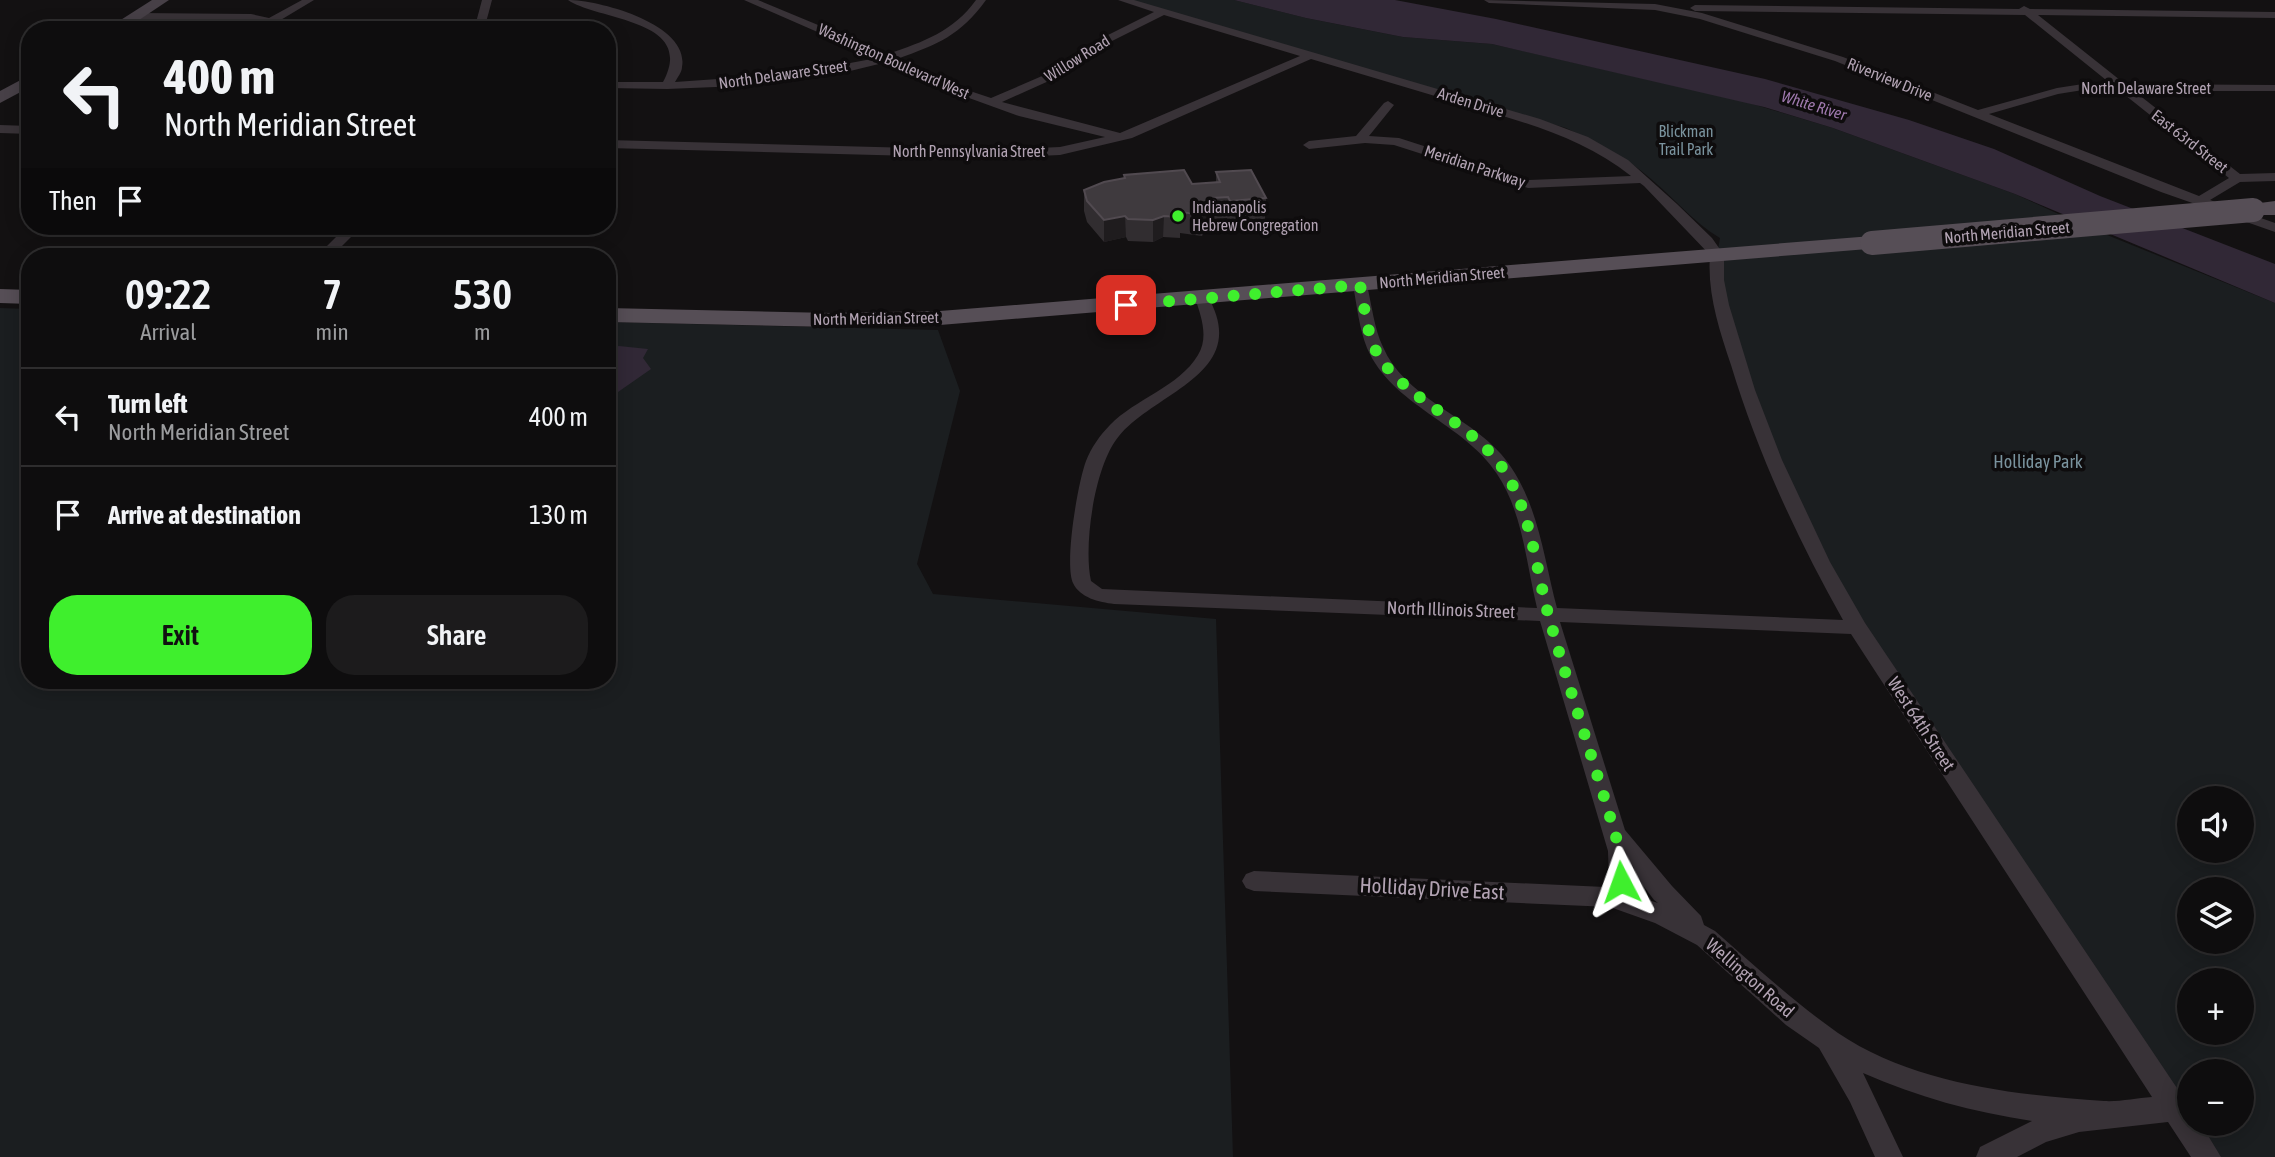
<!DOCTYPE html>
<html lang="en">
<head>
<meta charset="utf-8">
<style>
  body { margin:0; font-family:"Asap Condensed",sans-serif; background:#1c1b1c; color:#f1f3f6; height:100vh; display:flex; flex-direction:column; font-size:26px; white-space:nowrap }
  * { box-sizing:border-box; margin:0 }
  p { font-size:23px; color:#9b9c9e }
  .icon { flex:none; width:38px; height:38px; fill:none; stroke:currentColor; stroke-width:2; stroke-linecap:round; stroke-linejoin:round }
  .map { position:relative; flex:1; overflow:hidden }
  .sheet { position:absolute; left:21px; top:248px; width:595px; height:441px; display:flex; flex-direction:column; background:#0e0d0e; border-radius:28px; box-shadow:0 4px 18px #0003,0 0 0 2px #2e2d2e }
  .sheet>* { flex:none }
  .top-card { position:absolute; left:21px; top:21px; width:595px; height:214px; border-radius:28px; box-shadow:0 4px 18px #0003,0 0 0 2px #2e2d2e; background:#0e0d0e; color:#f1f3f6; overflow:hidden }
  .controls { position:absolute; left:2177px; top:786px; display:grid; gap:14px }
  .controls a { display:grid; place-items:center; width:77px; height:77px; border-radius:50%; background:#0e0d0e; box-shadow:0 4px 18px #0003,0 0 0 2px #2e2d2e; font-size:35px }
  .pin { position:absolute; display:grid; place-items:center; width:60px; height:60px; color:#fff; margin:-30px; border-radius:14px; box-shadow:0 4px 10px #0006 }
  .me { position:absolute; width:77px; margin:-38px; rotate:356deg; stroke-linejoin:round; filter:drop-shadow(0 0 5px #0008) }
  .turn { display:flex; align-items:center; gap:24px; height:147px; padding:0 28px; font-size:32px }
  .turn .icon { width:91px; height:91px; stroke-width:2.5 }
  .turn b { display:block; font-size:49px; line-height:60px }
  .then { display:flex; align-items:center; height:66px; padding:0 28px; background:#0003; gap:14px; font-size:26px }
  .eta { display:flex; justify-content:space-evenly; align-items:center; height:119px; text-align:center }
  .eta b { font-size:42px; font-weight:600; line-height:49px }
  .primary-button { display:flex; gap:14px; margin-top:auto; padding:14px 28px }
  .primary-button a { flex:1; height:80px; border-radius:28px; background:#3fef2d; color:#111; font-size:28px; font-weight:600; line-height:80px; text-align:center }
  .primary-button a+a { background:#1c1b1c; color:#f1f3f6 }
  ul { padding:0; list-style:none }
  li { display:flex; align-items:center; gap:21px; height:98px; padding:0 28px; border-top:2px solid #2e2d2e }
  li div { flex:1 }
  li b { display:block; font-size:26px }
  li em { font-style:normal }
  .map>svg:first-child { display:block }
  .green { fill:#1b1e20; fill-rule:evenodd }
  .water { fill:#312836 }
  .lines { fill:none; stroke-linecap:round; stroke-linejoin:round }
  .minor { fill:#383237; fill-rule:evenodd }
  .secondary { fill:#474047; fill-rule:evenodd }
  .primary { fill:#564e56; fill-rule:evenodd }
  .primary-bridge { stroke:#564e56; stroke-width:24 }
  .wall { fill:#312d30 }
  .shaded-wall { fill:#1f1c1e }
  .building { fill:#3f3a3e; stroke:#514a50; stroke-width:2 }
  .route { stroke:#3fef2d; stroke-width:12; stroke-dasharray:0 21.6 }
  .poi-dot { fill:#3fef2d; stroke:#0e0c0d; stroke-width:2.5 }
  .labels { text-anchor:middle; stroke-width:7; stroke-linejoin:round; paint-order:stroke }
  .far-street-label { font-size:16px; fill:#b2a3b3; stroke:#0e0c0d }
  .far-water-label { font-size:16px; font-style:italic; fill:#9f79ae; stroke:#0e0c0d }
  .far-park-label { font-size:16px; fill:#7a939e; stroke:#0e0c0d }
  .far-poi-label { font-size:16px; fill:#b2a3b3; stroke:#0e0c0d; text-anchor:start }
  .park-label { font-size:18px; fill:#7a939e; stroke:#0e0c0d }
  .street-label { font-size:18px; fill:#b2a3b3; stroke:#0e0c0d }
  .near-street-label { font-size:21px; fill:#b2a3b3; stroke:#0e0c0d }
</style>
</head>
<body>
<div class="map">
<svg width="2275" height="1157" viewBox="0 0 2275 1157">
  <rect width="100%" height="100%" fill="#131112"/>
  <g class="green">
    <path d="M 1129,0 L 1234,0 L 1306,18 L 1403,37 L 1492,44 L 1746,102 L 1833,128 L 2015,194 L 2080,224 L 2275,303 L 2275,1157 L 2207,1157 L 1857,627 L 1771,456 L 1725,318 L 1717,255 L 1720,238 C 1693,222 1674,198 1650,178 C 1625,156 1596,143 1566,128 ZM 2189,798 L 2242,798 L 2242,850 L 2189,850 ZM 2189,889 L 2242,889 L 2242,942 L 2189,942 ZM 2189,980 L 2242,980 L 2242,1032 L 2189,1032 ZM 2189,1071 L 2242,1071 L 2242,1124 L 2189,1124 Z"/>
    <polygon points="0,308 30,309 30,681 607,681 607,322 938,330 960,391 917,564 933,594 1216,619 1233,1157 0,1157"/>
  </g>
  <g class="water">
    <polygon points="1234,0 1395,0 1496,19 1765,79 1909,120 1994,149 2100,196 2275,264 2275,303 2015,194 1833,128 1764,107 1492,44 1403,37 1306,18"/>
    <polygon points="619,346 648,349 643,358 651,369 618,392 612,400 607,400 607,375 611,366 607,363 607,348"/>
  </g>
  <g class="lines">
    <g class="minor">
      <path d="M 302,0 L 314,0 L 279,21 L 307,30 C 294,30 277,24 265,28 L 260,25 L 261,23 L 251,20 L 137,19 L 132,16 L 137,13 L 251,14 L 269,18 Z"/>
      <polygon points="482,0 492,0 484,30 474,30"/>
      <path d="M 568,0 C 599,0 690,24 682,67 C 682,72 677,78 675,82 L 791,74 L 877,58 L 744,0 L 758,0 L 888,54 C 923,42 954,31 976,0 L 986,0 C 960,36 938,44 897,59 L 955,86 L 991,98 L 1063,67 L 1104,37 L 1154,12 L 1118,0 L 1134,0 L 1540,119 L 1588,137 L 1628,160 L 1677,204 L 1712,238 L 1724,255 L 1724,280 L 1729,305 L 1755,390 L 1782,460 L 1830,562 L 1865,623 L 2189,1106 L 2189,1124 L 2201,1124 L 2221,1157 L 2191,1157 L 2168,1122 L 2079,1132 L 2046,1142 L 2017,1157 L 1976,1157 L 1980,1147 L 2032,1121 C 1973,1112 1917,1097 1863,1073 L 1903,1157 L 1875,1157 L 1850,1102 L 1819,1048 L 1786,1025 L 1697,945 L 1655,923 L 1610,907 L 1254,891 L 1246,888 L 1242,881 L 1246,874 L 1254,871 L 1605,887 L 1609,880 L 1608,851 L 1540,621 L 1114,604 C 1099,602 1080,598 1073,583 C 1064,563 1078,482 1086,461 C 1091,448 1100,435 1110,425 C 1135,399 1179,387 1198,355 C 1209,337 1201,316 1195,298 L 1197,295 L 1207,295 C 1253,373 1156,391 1119,436 C 1095,464 1083,545 1091,581 L 1102,589 L 1537,608 C 1526,563 1523,513 1497,474 C 1464,423 1392,406 1367,348 C 1359,328 1357,306 1353,285 L 1360,281 L 1367,285 C 1372,306 1374,328 1383,347 C 1404,397 1467,415 1501,454 C 1538,497 1543,556 1557,608 L 1843,620 C 1797,538 1758,454 1731,365 C 1719,329 1707,293 1710,255 L 1644,186 L 1640,183 L 1528,188 L 1394,145 L 1365,143 L 1309,149 L 1303,145 L 1309,141 L 1356,136 L 1384,103 L 1388,101 L 1394,105 L 1369,136 L 1399,138 L 1529,180 L 1631,176 C 1582,137 1524,122 1465,105 C 1414,90 1362,74 1311,59 L 1132,138 L 1060,155 L 990,158 L 607,148 L 607,140 L 990,150 L 1060,147 L 1105,137 L 1019,116 L 947,90 L 887,62 L 842,73 L 740,86 L 667,89 L 607,88 L 607,82 L 663,82 C 697,19 599,21 568,0 ZM 1164,15 L 1300,56 L 1120,133 L 1002,102 L 1071,71 L 1112,41 ZM 1560,622 L 1851,634 L 2152,1097 C 2136,1098 2119,1102 2104,1101 C 2016,1095 1913,1084 1838,1033 C 1794,1002 1755,966 1715,931 L 1704,925 L 1701,916 L 1672,886 L 1625,830 ZM 1633,872 L 1654,900 L 1658,903 L 1627,893 L 1633,882 Z"/>
      <path d="M 1484,0 L 1655,4 L 1702,13 L 1843,57 L 1978,110 L 2057,88 L 2083,84 L 2111,84 L 2025,15 L 1695,11 L 1690,8 L 1695,5 L 2019,9 L 2024,6 L 2030,9 L 2275,12 L 2275,18 L 2038,15 L 2125,84 L 2275,85 L 2275,91 L 2134,91 L 2240,174 L 2275,173 L 2275,181 L 2240,182 L 2210,200 L 2275,223 L 2275,232 L 2161,192 L 1835,61 L 1700,19 L 1655,10 L 1489,3 ZM 2083,90 L 2120,91 L 2229,178 L 2199,196 L 1989,114 L 2058,94 Z"/>
      <polygon points="0,125 30,126 30,134 0,133"/>
      <polygon points="347,226 362,226 331,257 316,257"/>
    </g>
    <g class="secondary">
      <polygon points="152,0 169,0 124,30 105,30"/>
      <polygon points="30,75 30,87 0,103 0,91"/>
    </g>
    <g class="primary">
      <polygon points="2275,201 2275,215 2245,215 2242,210 2245,205"/>
      <polygon points="1872,236 1880,238 1883,243 1880,248 940,325 831,327 607,322 607,308 831,313 940,311"/>
      <polygon points="0,289 30,290 30,304 0,303"/>
    </g>
    <polyline class="primary-bridge" points="1872,243 2253,210"/>
  </g>
  <polygon class="wall" points="1216,172 1266,198 1265,219 1229,222 1227,218 1211,219 1202,236 1180,233 1180,238 1163,237 1153,242 1128,241 1126,237 1104,242 1087,222 1084,211 1084,190 1124,178 1124,175 1192,184 1216,183"/>
  <g class="shaded-wall">
    <polygon points="1212,198 1211,219 1202,236 1203,215"/>
    <polygon points="1125,216 1126,237 1104,242 1104,220"/>
    <polygon points="1164,216 1163,237 1153,242 1153,220"/>
  </g>
  <polygon class="building" points="1184,170 1192,184 1220,182 1216,172 1251,170 1266,198 1230,201 1228,197 1212,198 1203,215 1181,212 1180,217 1164,216 1153,220 1128,219 1125,216 1104,220 1087,201 1084,190 1104,182 1125,178 1124,175"/>
  <g class="lines">
    <path class="route" d="M 1126,305 L 1360,285 C 1365,308 1367,341 1382,361 C 1415,406 1478,425 1507,475 C 1532,517 1536,570 1549,617 C 1571,696 1598,773 1620,851 L 1621,882"/>
  </g>
  <circle class="poi-dot" cx="1178" cy="216" r="7"/>
  <g class="labels">
    <g class="far-street-label">
      <text transform="translate(1077 58) rotate(-32)" y="6">Willow Road</text>
      <text transform="translate(894 61) rotate(24)" y="6">Washington Boulevard West</text>
      <text transform="translate(783 74) rotate(-8)" y="6">North Delaware Street</text>
      <text transform="translate(1890 79) rotate(22)" y="6">Riverview Drive</text>
      <text x="2146" y="94">North Delaware Street</text>
      <text transform="translate(1471 102) rotate(17)" y="6">Arden Drive</text>
      <text transform="translate(2190 141) rotate(38)" y="6">East 63rd Street</text>
      <text x="969" y="157">North Pennsylvania Street</text>
      <text transform="translate(1475 166) rotate(18)" y="6">Meridian Parkway</text>
      <text transform="translate(2007 232) rotate(-5)" y="6">North Meridian Street</text>
      <text transform="translate(1442 277) rotate(-5)" y="6">North Meridian Street</text>
      <text transform="translate(876 318) rotate(-1)" y="6">North Meridian Street</text>
    </g>
    <g class="far-water-label">
      <text transform="translate(1814 105) rotate(17)" y="6">White River</text>
    </g>
    <g class="far-park-label">
      <text x="1686" y="137">Blickman<tspan x="1686" dy="18">Trail Park</tspan></text>
    </g>
    <g class="far-poi-label">
      <text x="1192" y="213">Indianapolis<tspan x="1192" dy="18">Hebrew Congregation</tspan></text>
    </g>
    <g class="park-label">
      <text x="2038" y="468">Holliday Park</text>
    </g>
    <g class="street-label">
      <text transform="translate(1451 610) rotate(2)" y="6">North Illinois Street</text>
      <text transform="translate(1921 724) rotate(57)" y="6">West 64th Street</text>
      <text transform="translate(1750 978) rotate(41)" y="6">Wellington Road</text>
    </g>
    <g class="near-street-label">
      <text transform="translate(1432 889) rotate(3)" y="7">Holliday Drive East</text>
    </g>
  </g>
</svg>
<div class="controls">
<a><svg class="icon" aria-label="sound" viewBox="0 0 24 24"><path d="M4 9h4l5-4v14l-5-4H4zM17 9q2 3 0 6"/></svg></a>
<a><svg class="icon" aria-label="layers" viewBox="0 0 24 24"><path d="M12 4l9 5-9 5-9-5zM3 14l9 5 9-5"/></svg></a>
<a>+</a>
<a>−</a>
</div>
<div class="pin" style="left:1126px;top:305px;background:#d93025"><svg class="icon" aria-label="arrive" viewBox="0 0 24 24"><path d="M6 21V4h12l-3 4 3 4H6"/></svg></div>
<svg class="me" style="left:1621px;top:882px" viewBox="-20 -20 40 40"><path d="M0-17L14 15 0 8-14 15z" fill="#3fef2d" stroke="#fff" stroke-width="4"/></svg>
<div class="top-card">
<div class="turn"><svg class="icon" aria-label="left" viewBox="0 0 24 24"><path d="M17 20v-9H6M10 6l-5 5 5 5"/></svg><div><b>400 m</b>North Meridian Street</div></div>
<div class="then">Then<svg class="icon" aria-label="arrive" viewBox="0 0 24 24"><path d="M6 21V4h12l-3 4 3 4H6"/></svg></div>
</div>
<section class="sheet">
<div class="eta">
<div><b>09:22</b><p>Arrival</p></div>
<div><b>7</b><p>min</p></div>
<div><b>530</b><p>m</p></div>
</div>
<ul>
<li><svg class="icon" aria-label="left" viewBox="0 0 24 24"><path d="M17 20v-9H6M10 6l-5 5 5 5"/></svg><div><b>Turn left</b><p>North Meridian Street</p></div><em>400 m</em></li>
<li><svg class="icon" aria-label="arrive" viewBox="0 0 24 24"><path d="M6 21V4h12l-3 4 3 4H6"/></svg><div><b>Arrive at destination</b></div><em>130 m</em></li>
</ul>
<div class="primary-button"><a>Exit</a><a>Share</a></div>
</section>
</div>
</body>
</html>
